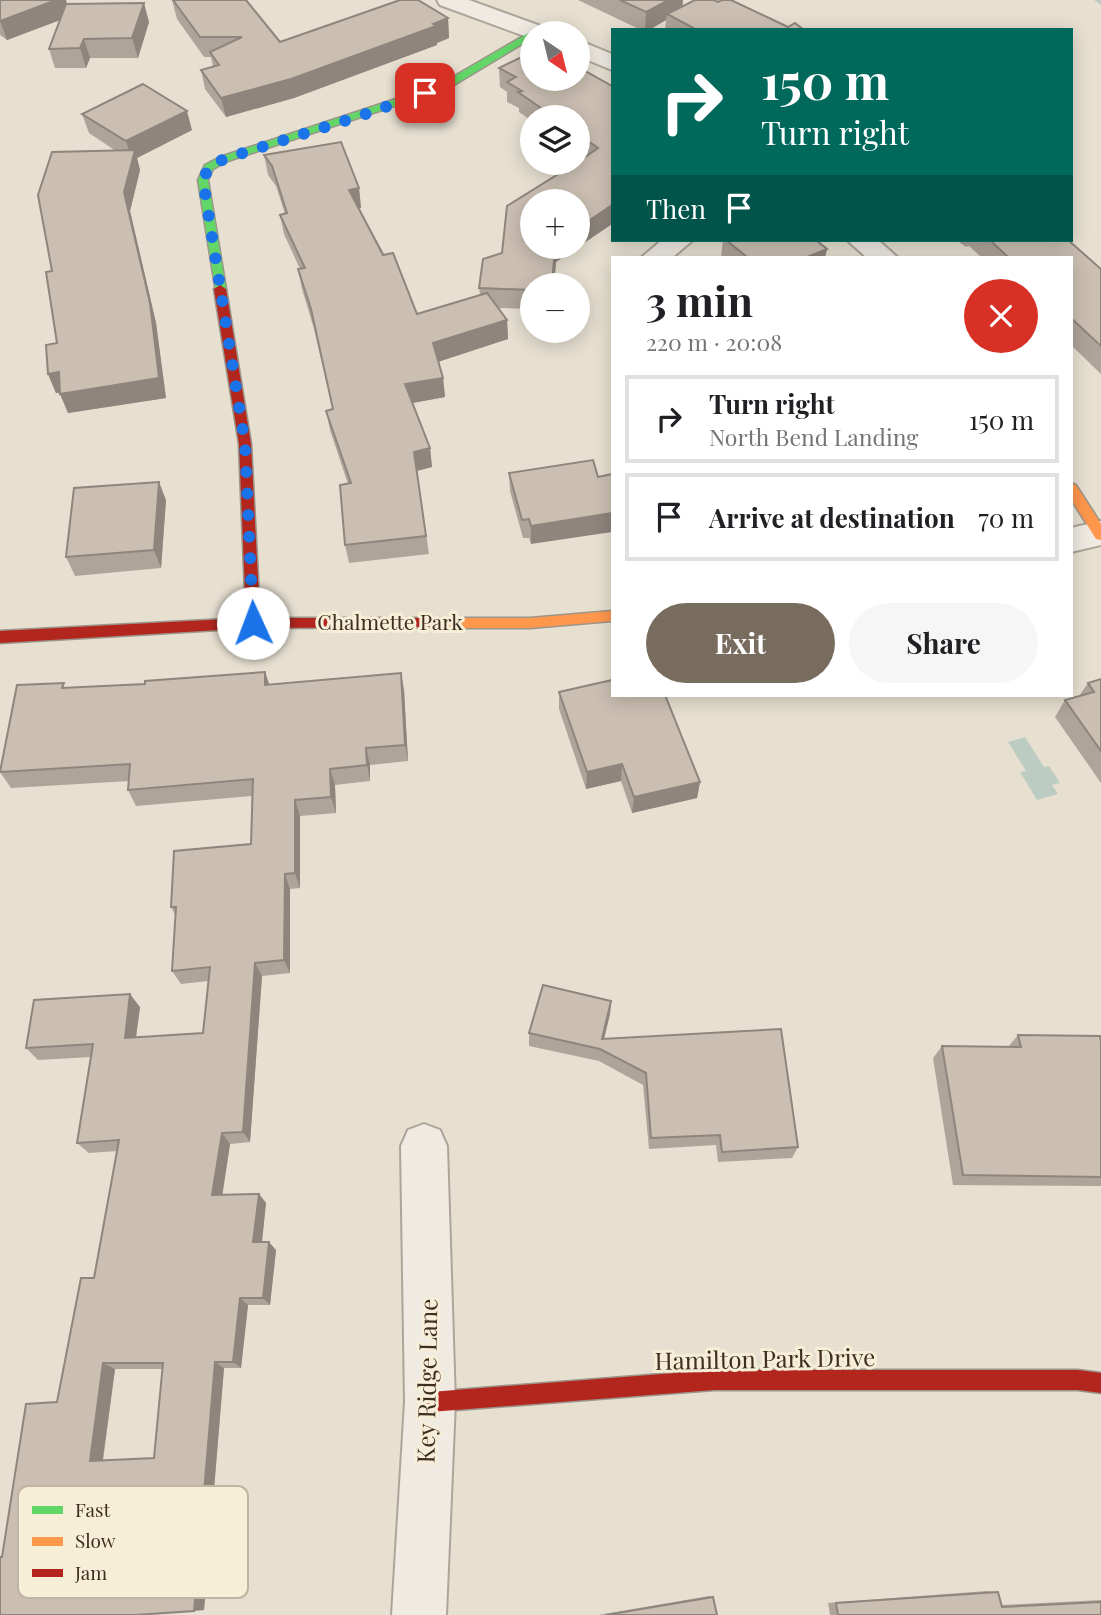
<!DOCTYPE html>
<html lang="en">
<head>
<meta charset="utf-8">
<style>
  body { margin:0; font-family:"Playfair Display",serif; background:#f6f6f6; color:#202124; height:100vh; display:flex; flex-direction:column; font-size:26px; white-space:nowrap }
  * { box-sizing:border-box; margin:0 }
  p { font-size:23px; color:#757577 }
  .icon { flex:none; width:38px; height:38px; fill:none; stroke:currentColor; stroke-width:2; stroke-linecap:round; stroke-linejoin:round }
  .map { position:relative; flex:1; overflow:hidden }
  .details { position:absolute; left:611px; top:256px; width:462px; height:441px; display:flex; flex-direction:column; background:#fff; border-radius:0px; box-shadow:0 4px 18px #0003 }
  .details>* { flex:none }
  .banner { position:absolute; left:611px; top:28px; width:462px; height:214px; border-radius:0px; box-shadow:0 4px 18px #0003; background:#00695c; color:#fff; overflow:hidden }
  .needle { width:46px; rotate:145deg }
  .controls { position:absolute; left:520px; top:21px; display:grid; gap:14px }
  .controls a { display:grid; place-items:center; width:70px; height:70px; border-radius:50%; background:#fff; box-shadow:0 4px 18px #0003; font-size:35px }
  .pin { position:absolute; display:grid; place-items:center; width:60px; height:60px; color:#fff; margin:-30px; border-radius:14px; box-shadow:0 4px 10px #0006 }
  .me { position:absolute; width:77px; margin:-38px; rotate:358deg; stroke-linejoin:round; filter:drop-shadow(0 0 5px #0008) }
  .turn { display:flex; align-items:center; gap:24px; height:147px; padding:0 35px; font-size:32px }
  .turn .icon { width:91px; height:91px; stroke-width:2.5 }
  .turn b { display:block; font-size:49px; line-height:60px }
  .then { display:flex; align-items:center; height:66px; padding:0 35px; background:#0003; gap:14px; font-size:26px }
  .round { display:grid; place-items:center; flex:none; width:74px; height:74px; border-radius:37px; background:#f6f6f6 }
  .head { display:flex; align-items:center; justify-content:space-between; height:119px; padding:0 35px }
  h1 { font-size:42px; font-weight:700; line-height:52px }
  .cta { display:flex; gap:14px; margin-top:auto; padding:14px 35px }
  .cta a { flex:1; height:80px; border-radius:42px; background:#786c5e; color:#fff; font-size:28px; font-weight:700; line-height:80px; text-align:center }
  .cta a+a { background:#f6f6f6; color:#202124 }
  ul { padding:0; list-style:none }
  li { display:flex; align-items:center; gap:21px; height:88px; margin:0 14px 10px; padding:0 21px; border:4px solid #e0e0e0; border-radius:0px }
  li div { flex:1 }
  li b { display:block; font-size:26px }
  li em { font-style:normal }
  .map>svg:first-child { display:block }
  .water { fill:#bcccc2 }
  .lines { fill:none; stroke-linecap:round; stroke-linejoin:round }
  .stream { fill:#bcccc2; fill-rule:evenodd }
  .street-casing { stroke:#ada599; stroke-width:4 }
  .fast-casing { stroke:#9c958a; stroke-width:3 }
  .slow-casing { stroke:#9c958a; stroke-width:3 }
  .jam-casing { stroke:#9c958a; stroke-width:3 }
  .street { fill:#efebe3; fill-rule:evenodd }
  .fast { fill:#63d668; fill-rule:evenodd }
  .slow { fill:#ff974d; fill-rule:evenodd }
  .jam { fill:#b3261e; fill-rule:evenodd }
  .wall { fill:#afa499; fill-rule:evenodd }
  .shaded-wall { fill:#8e867d }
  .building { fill:#cbbfb2; stroke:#8e867d; stroke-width:2; fill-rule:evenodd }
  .route { stroke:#1a73e8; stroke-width:12; stroke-dasharray:0 21.6 }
  .labels { text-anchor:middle; stroke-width:6; stroke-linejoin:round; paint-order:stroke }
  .street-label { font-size:21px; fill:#3d2e20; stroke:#f7eed8 }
  .near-street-label { font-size:24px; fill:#3d2e20; stroke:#f7eed8 }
  .key { fill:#f7eed8; stroke:#bfb4a1; stroke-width:2 }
  .key-label { font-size:19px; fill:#3d2e20 }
</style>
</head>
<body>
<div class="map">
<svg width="1101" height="1615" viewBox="0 0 1101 1615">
  <rect width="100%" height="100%" fill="#e7e0d1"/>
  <polygon class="water" points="1025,737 1044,767 1049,766 1060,783 1052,785 1058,794 1037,800 1020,772 1026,771 1008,742"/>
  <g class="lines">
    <polygon class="stream" points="1094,0 1101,0 1101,5"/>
    <g class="street-casing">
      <g id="street">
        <polygon points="437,0 469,0 546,28 550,33 532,33 532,38 530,38 440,5"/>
        <polygon points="578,40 612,54 612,70 578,56"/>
        <polygon points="662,240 693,240 673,257 642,257"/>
        <polygon points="847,240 878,240 897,257 866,257"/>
        <polygon points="1101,521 1101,545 1071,552 1071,528"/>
        <polygon points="424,1124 440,1130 447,1146 455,1402 446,1615 392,1615 405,1402 401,1146 408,1130"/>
      </g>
    </g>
    <g class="fast-casing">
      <polygon id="fast" points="532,31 536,33 532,33 532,38 449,88 228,161 213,169 208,180 226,289 224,292 216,292 198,180 205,165 220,157 441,84"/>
    </g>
    <g class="slow-casing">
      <g id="slow">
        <polygon points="1071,483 1076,485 1101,524 1101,540 1096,539 1071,499"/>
        <polygon points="612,611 612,621 530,628 441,628 434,623 441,618 530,618"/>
      </g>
    </g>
    <g class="jam-casing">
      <g id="jam">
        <polygon points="220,285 226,289 251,444 260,618 441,618 446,619 448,623 446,627 253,628 0,643 0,631 246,618 239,444 214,289"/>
        <polygon points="714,1370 1078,1370 1101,1373 1101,1393 1078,1390 714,1390 430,1412 423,1409 420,1402 423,1395 430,1392"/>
      </g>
    </g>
    <use href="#street" class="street"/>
    <use href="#fast" class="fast"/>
    <use href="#slow" class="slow"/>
    <use href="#jam" class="jam"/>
  </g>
  <g class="wall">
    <polygon points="0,0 67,4 149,22 138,58 90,58 86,68 55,68 49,49 60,20 7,40 0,35"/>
    <polygon points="172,0 280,42 448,18 449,38 437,43 437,45 294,98 226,117 205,89 201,70 213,66 211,57 204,57 177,19"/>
    <polygon points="578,0 683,0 682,7 804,30 665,30 666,20 649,30 641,30"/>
    <polygon points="499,68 612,86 612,224 556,262 554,285 532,285 532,309 498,308 507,320 508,339 438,361 443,378 445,397 412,403 430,448 432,467 417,471 429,554 349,563 345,545 348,484 330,430 326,411 333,410 314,329 302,289 298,269 300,269 284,234 280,215 285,214 276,186 268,175 264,155 359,188 361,208 359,208 417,314 480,295 479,288 502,253 583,158 578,154 578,117 532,117 532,121 519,112 519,108 507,102 507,92 500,87"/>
    <polygon points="82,114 192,130 137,158 140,170 130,211 156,323 166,398 68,413 60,393 56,393 48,374 116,151 89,133"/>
    <polygon points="723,240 816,240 827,249 825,257 721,257"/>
    <polygon points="956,240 1068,240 1101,269 1101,374 1071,345 1071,257 981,257 969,246 966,247"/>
    <polygon points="509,473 598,477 531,544 529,538 523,538 510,491"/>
    <polygon points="166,500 161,568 75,576 66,557"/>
    <path d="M 265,672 L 269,685 L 404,690 L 408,761 L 370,765 L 370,781 L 335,785 L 336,813 L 300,816 L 300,888 L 290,889 L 290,973 L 262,976 L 250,1142 L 230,1144 L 222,1195 L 259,1194 L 266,1203 L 262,1242 L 276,1250 L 270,1305 L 248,1305 L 241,1368 L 224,1368 L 204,1610 L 2,1557 L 57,1402 L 94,1278 L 117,1151 L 89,1153 L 77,1143 L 91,1057 L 38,1060 L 26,1048 L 140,1007 L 136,1038 L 203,1033 L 208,981 L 181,984 L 172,971 L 176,916 L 171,907 L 251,844 L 252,796 L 136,806 L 128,790 L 129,781 L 11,788 L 0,772 L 66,688 L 145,684 ZM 115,1369 L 162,1369 L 154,1458 L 103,1461 Z"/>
    <polygon points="1101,679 1101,783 1055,717 1065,700 1079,696 1088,683"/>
    <polygon points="559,692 700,782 697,798 632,813 621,781 586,789 559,709"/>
    <polygon points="611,1001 610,1014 604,1039 798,1147 792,1158 718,1162 716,1145 649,1149 643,1085 599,1061 529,1046 529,1033"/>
    <polygon points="1018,1035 1101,1042 1101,1186 953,1185 933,1058 942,1046 1008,1047"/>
    <polygon points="986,1591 998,1592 1001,1605 1101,1600 1101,1615 830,1615 828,1603"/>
    <polygon points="709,1596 713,1597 717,1615 598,1615"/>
  </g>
  <g class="shaded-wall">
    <polygon points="56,0 66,0 71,16 7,40 0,21"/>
    <polygon points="669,0 683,0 682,12 667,14 666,20 649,30 645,30 646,12"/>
    <polygon points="144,3 149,22 138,58 132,38"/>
    <polygon points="448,18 449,38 437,43 437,45 294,98 226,117 221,98 433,24"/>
    <polygon points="84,39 90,58 86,68 80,48"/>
    <polygon points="187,111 192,130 137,158 140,170 130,211 156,323 166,398 68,413 60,394 124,192 132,161 126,141"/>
    <polygon points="359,188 361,208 352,210 349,190"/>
    <polygon points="612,205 612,224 556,262 554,285 552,285 555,247 578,247 578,228"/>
    <polygon points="827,249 825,257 807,257"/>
    <polygon points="507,320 508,339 435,363 433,343"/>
    <polygon points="59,372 67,392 56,393 48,374"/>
    <polygon points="443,378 445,397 407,404 405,384"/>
    <polygon points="430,448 432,467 416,471 414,452"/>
    <polygon points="159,482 166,500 161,568 154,550"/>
    <polygon points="612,513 612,532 531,544 531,526"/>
    <polygon points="265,672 271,689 265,685"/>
    <polygon points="401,673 404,690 408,761 405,745"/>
    <polygon points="366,748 370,765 370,781 367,765"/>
    <polygon points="622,764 621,781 586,789 587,772"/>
    <polygon points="330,769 335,785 336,813 331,797"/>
    <polygon points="700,782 697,798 632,813 634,797"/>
    <polygon points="295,800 300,816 300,888 295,873"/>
    <polygon points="285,874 290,889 290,973 284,960"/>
    <polygon points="255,963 262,976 250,1142 243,1132"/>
    <polygon points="130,994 140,1007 134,1051 125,1038"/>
    <polygon points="611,1001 610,1014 601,1051 602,1039"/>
    <polygon points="222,1133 230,1144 221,1204 212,1195"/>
    <polygon points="259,1194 266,1203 261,1250 253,1242"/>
    <polygon points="269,1242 276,1250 270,1305 263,1298"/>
    <polygon points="240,1298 248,1305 241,1368 233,1362"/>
    <polygon points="215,1362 224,1368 204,1610 194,1611"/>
    <polygon points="103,1363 115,1369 102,1464 90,1461"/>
  </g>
  <g class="building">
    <polygon points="0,0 56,0 0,21"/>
    <polygon points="173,0 246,0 280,42 400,0 418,0 448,18 433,24 436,26 291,79 221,98 201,70 219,65 210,52 242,37 200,37"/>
    <polygon points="620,0 669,0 646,12"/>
    <polygon points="695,0 714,0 718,2 722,0 731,0 788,27 795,23 804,30 697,30 667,14"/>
    <polygon points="144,3 132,38 84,39 80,48 49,49 66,4"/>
    <polygon points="532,52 532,79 578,79 578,67 612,86 612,205 578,228 578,201 532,201 532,247 555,247 552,285 532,285 532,290 479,288 483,259 502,253 507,206 576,163 578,163 578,162 598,148 578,134 578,117 554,117 518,92 522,91 507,82 516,77 499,68"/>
    <polygon points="143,84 187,111 126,141 82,114"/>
    <polygon points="341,142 359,188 349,190 383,255 393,253 417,314 487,293 507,320 433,343 443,378 405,384 430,448 414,452 426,536 345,545 340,485 351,483 326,411 333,409 311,309 298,269 305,268 280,215 287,213 272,166 264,155"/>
    <polygon points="135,150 124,192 150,303 159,378 60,394 59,372 48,374 46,345 57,343 46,272 52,271 38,195 52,152"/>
    <polygon points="726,240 816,240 827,249 807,257 747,257"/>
    <polygon points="990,240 1068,240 1101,269 1101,346 1071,318 1071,257 1008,257"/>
    <polygon points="593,460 598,477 612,474 612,513 531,526 529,519 522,520 509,473"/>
    <polygon points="159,482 154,550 66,557 74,488"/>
    <path d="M 265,672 L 265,685 L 401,673 L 405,745 L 366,748 L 367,765 L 330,769 L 331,797 L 295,800 L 295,873 L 285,874 L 284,960 L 255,963 L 243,1132 L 222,1133 L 212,1195 L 259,1194 L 253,1242 L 269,1242 L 263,1298 L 240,1298 L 233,1362 L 215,1362 L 194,1611 L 135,1615 L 0,1615 L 0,1557 L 2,1557 L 26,1404 L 57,1402 L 81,1278 L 94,1278 L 119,1140 L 77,1143 L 93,1044 L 26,1048 L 34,1000 L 130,994 L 125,1038 L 203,1033 L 210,967 L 172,971 L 176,907 L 171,907 L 174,851 L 251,844 L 253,779 L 128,790 L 130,764 L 0,772 L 17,685 L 64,683 L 62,688 L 145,684 L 145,681 ZM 103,1363 L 163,1363 L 154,1458 L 90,1461 Z"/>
    <polygon points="1101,679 1101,751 1065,700 1094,692 1088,683"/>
    <polygon points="612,680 612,695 665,695 700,782 634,797 622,764 587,772 559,692"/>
    <polygon points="543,985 611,1001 602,1039 781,1029 798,1147 722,1152 720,1135 651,1138 646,1073 600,1049 529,1033"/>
    <polygon points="1018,1035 1100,1036 1101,1042 1101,1177 963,1175 942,1046 1021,1047"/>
    <polygon points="998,1592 1002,1607 1101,1602 1101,1615 838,1615 836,1603"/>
    <polygon points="713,1597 717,1615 606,1615"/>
  </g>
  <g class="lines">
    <polyline class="route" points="253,623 245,444 203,180 209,167 224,159 363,115 425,93"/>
  </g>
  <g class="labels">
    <g class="street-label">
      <text x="390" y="630">Chalmette Park</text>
    </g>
    <g class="near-street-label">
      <text transform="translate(765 1360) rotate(-1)" y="8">Hamilton Park Drive</text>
      <text transform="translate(428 1381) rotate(-89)" y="8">Key Ridge Lane</text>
    </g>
  </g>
  <rect x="18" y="1486" width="230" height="112" rx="10" class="key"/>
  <rect x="32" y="1506" width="31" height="8" fill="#63d668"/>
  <rect x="32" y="1537" width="31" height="9" fill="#ff974d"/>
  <rect x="32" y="1569" width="31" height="8" fill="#b3261e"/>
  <g class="key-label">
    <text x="75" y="1517">Fast</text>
    <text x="75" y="1548">Slow</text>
    <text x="75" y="1580">Jam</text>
  </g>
</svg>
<div class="controls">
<a><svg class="needle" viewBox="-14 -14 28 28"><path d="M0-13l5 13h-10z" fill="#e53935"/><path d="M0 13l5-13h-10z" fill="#757577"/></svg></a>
<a><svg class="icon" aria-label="layers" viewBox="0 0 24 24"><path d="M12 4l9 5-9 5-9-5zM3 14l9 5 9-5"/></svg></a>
<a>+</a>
<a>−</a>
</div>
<div class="pin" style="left:425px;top:93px;background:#d93025"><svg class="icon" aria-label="arrive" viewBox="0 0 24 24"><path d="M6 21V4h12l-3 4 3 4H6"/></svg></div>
<svg class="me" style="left:253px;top:623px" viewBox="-20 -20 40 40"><circle r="19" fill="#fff"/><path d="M0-13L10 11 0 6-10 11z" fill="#1a73e8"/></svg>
<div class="banner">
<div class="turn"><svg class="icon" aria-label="right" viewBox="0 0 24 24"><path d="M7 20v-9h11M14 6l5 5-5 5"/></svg><div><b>150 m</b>Turn right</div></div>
<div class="then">Then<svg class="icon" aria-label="arrive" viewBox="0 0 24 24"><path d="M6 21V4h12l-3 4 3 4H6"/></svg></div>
</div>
<section class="details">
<div class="head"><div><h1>3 min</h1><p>220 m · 20:08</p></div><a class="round" style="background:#d93025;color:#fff"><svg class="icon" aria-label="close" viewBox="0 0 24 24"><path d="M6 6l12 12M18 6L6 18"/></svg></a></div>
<ul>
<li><svg class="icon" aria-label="right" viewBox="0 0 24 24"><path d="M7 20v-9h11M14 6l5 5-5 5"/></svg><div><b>Turn right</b><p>North Bend Landing</p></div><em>150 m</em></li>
<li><svg class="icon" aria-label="arrive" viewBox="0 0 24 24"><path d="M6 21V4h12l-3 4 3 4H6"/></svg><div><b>Arrive at destination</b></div><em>70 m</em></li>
</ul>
<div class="cta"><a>Exit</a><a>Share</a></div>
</section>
</div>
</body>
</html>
